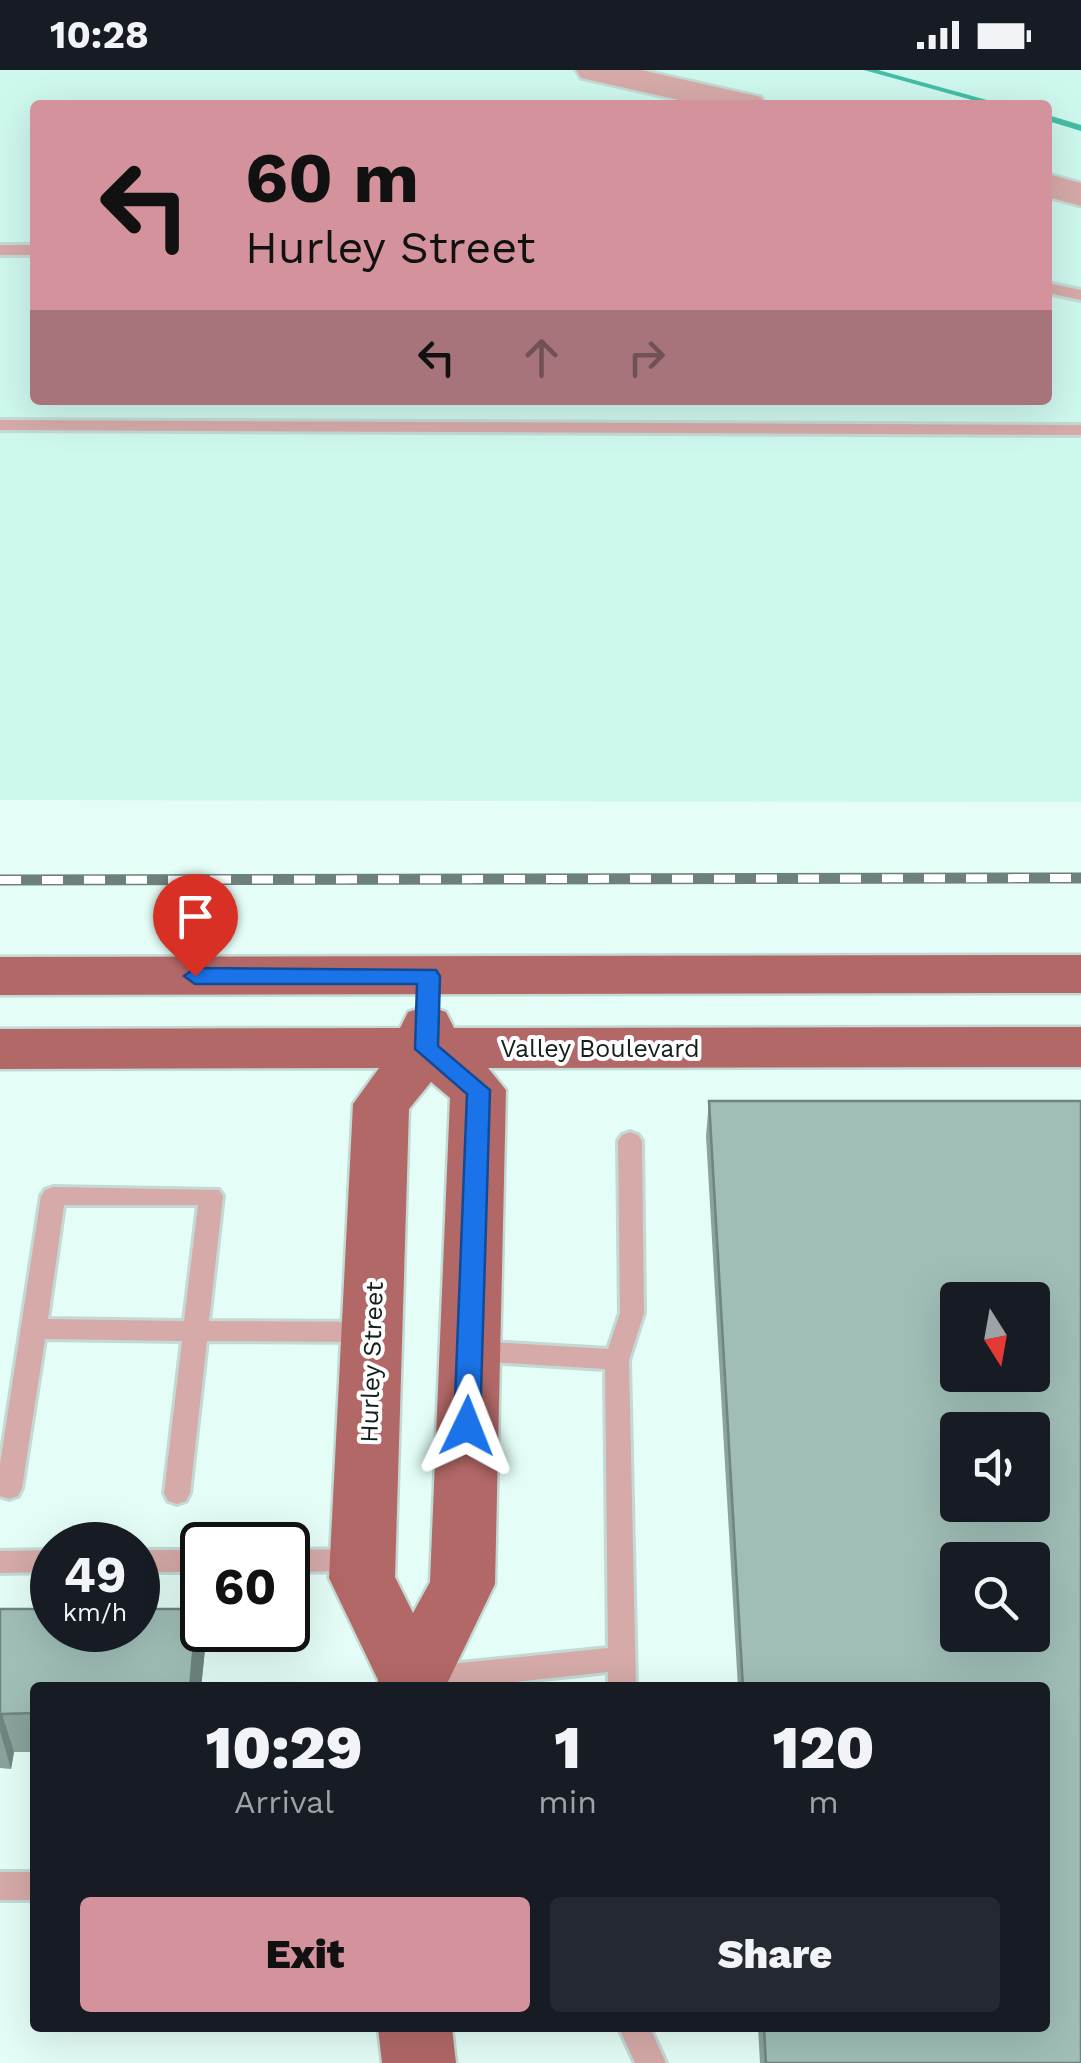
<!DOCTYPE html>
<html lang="en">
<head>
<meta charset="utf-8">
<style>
  body { margin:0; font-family:"Work Sans",sans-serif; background:#242831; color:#f1f3f6; height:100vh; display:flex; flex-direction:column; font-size:38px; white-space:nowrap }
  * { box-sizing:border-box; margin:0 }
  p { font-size:32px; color:#9ea1a6 }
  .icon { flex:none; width:55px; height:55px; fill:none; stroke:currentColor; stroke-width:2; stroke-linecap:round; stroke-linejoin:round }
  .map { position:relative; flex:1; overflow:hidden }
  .panel { position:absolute; left:30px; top:1612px; width:1020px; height:350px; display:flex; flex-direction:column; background:#171b24; border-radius:10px; box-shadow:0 10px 40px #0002 }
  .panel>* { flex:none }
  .hud { position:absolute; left:30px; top:30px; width:1022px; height:305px; border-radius:10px; box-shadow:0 10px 40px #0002; background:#d3929c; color:#111; overflow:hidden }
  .needle { width:65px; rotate:169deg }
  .controls { position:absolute; left:940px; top:1212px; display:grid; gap:20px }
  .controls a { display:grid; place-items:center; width:110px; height:110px; border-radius:10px; background:#171b24; box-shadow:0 10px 40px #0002; font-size:50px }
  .speed { position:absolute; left:30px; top:1452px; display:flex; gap:20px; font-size:50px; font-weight:700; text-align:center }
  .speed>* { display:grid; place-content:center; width:130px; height:130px; border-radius:50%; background:#171b24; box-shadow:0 10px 40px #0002; line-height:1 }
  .speed small { font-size:25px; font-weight:400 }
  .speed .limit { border:5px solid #111; border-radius:15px; background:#fff; color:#111 }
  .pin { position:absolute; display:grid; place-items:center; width:85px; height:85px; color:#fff; margin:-102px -42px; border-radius:50% 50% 50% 0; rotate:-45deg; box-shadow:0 0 10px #0007 }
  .pin .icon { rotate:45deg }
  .me { position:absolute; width:110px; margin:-55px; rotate:2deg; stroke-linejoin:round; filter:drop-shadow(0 0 8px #0008) }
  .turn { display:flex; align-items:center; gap:35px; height:210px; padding:0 50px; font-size:45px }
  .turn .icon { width:130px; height:130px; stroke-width:2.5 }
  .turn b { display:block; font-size:70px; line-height:85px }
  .lanes { display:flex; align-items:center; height:95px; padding:0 50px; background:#0003; justify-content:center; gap:50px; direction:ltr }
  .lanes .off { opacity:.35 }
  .eta { display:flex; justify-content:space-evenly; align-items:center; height:170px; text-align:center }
  .eta b { font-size:60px; font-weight:800; line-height:70px }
  .cta { display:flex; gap:20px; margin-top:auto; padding:20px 50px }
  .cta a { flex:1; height:115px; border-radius:10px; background:#d3929c; color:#111; font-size:40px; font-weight:800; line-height:115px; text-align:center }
  .cta a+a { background:#242831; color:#f1f3f6 }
  .status { display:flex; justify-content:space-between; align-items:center; height:70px; padding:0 50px; background:#171b24; direction:ltr }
  .status svg { height:28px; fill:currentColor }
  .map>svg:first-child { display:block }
  .built { fill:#cef7ed; fill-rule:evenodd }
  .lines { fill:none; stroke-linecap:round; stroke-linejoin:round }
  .stream { fill:#45bda6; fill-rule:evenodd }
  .service-casing { stroke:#c3dad4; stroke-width:6 }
  .tertiary-casing { stroke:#c3dad4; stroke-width:5 }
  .primary-casing { stroke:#c3dad4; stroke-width:5 }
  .service { fill:#d5aaa8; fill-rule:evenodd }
  .tertiary { fill:#d5aaa8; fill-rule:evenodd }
  .primary { fill:#b26867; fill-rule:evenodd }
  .rail-casing { stroke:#6e807b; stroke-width:11 }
  .rail { stroke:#fff; stroke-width:8; stroke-dasharray:21; stroke-linecap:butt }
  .wall { fill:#8aa39d; fill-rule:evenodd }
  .shaded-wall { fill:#708580 }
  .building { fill:#a0beb7; stroke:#708580; stroke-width:2.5; fill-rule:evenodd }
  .route { fill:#1a73e8; stroke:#114b97; stroke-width:2.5 }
  .labels { text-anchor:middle; stroke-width:8; stroke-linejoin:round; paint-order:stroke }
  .street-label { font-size:25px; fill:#141f1c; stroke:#fff }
</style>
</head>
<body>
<div class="status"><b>10:28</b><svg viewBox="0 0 49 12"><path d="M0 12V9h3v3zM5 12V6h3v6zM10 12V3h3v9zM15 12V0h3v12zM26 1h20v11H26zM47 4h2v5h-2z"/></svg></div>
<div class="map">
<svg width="1081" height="1993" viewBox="0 0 1081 1993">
  <rect width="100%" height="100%" fill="#e4fef7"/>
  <path class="built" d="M 0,0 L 1081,0 L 1081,732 L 0,730 ZM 35,35 L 1048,35 L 1048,330 L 35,330 Z"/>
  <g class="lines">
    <g class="stream">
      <polygon points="864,0 878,0 1005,35 990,35"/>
      <polygon points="1048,45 1081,55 1081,61 1048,51"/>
    </g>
    <g class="service-casing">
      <g id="service">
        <rect x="0" y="175" width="35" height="10"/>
        <polygon points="1048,213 1081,220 1081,230 1048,223"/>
        <polygon points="0,350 1081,355 1081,365 0,360"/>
        <polygon points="630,1062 638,1065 642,1071 644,1243 629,1290 636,1618 608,1618 608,1602 458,1618 411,1618 407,1609 411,1600 421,1597 608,1578 605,1299 473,1291 464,1288 461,1281 464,1274 473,1271 608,1279 620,1243 618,1071 622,1065"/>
        <path d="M 53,1117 L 219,1120 L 223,1126 L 209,1251 L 368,1252 L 377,1255 L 380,1262 L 377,1269 L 368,1272 L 207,1271 L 190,1423 L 186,1431 L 177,1434 L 168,1431 L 164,1423 L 182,1271 L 45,1269 L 22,1418 L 18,1426 L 9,1429 L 0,1426 L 0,1394 L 41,1126 L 45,1120 ZM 64,1135 L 198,1135 L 184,1251 L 48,1249 Z"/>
        <polygon points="359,1479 368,1482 372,1490 368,1498 359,1501 288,1502 288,1480"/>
        <polygon points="52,1480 52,1502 0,1503 0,1481"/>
        <rect x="138" y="1480" width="64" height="22"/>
        <rect x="0" y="1802" width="35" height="28"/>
        <polygon points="619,1958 650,1958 666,1993 635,1993"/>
      </g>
    </g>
    <g class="tertiary-casing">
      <g id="tertiary">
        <polygon points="576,0 641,0 761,27 766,35 701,35 581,8"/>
        <polygon points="1048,104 1081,113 1081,136 1048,127"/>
      </g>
    </g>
    <g class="primary-casing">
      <g id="primary">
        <polygon points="1081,885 1081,923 0,925 0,887"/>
        <path d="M 427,936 L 446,942 L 454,958 L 1081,957 L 1081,997 L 488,998 L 506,1020 L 495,1514 L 445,1618 L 377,1618 L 378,1610 L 329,1508 L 353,1034 L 379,998 L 0,999 L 0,959 L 400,958 L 408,942 ZM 431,1012 L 450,1028 L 430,1512 L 413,1543 L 395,1507 L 409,1039 Z"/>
        <polygon points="378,1958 452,1958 456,1993 382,1993"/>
      </g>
    </g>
    <use href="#service" class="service"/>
    <use href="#tertiary" class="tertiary"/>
    <use href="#primary" class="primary"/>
    <g class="rail-casing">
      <polyline id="rail" points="0,810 1081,808"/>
    </g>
    <use href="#rail" class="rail"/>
  </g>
  <g class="wall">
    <path d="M 709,1031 L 1081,1031 L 1081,1993 L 760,1993 L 758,1958 L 1045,1958 L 1045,1618 L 738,1618 L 706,1066 ZM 958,1230 L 1032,1230 L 1032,1305 L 958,1305 ZM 958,1360 L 1032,1360 L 1032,1435 L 958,1435 ZM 958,1490 L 1032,1490 L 1032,1565 L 958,1565 Z"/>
    <polygon points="0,1539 197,1539 205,1579 201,1618 35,1618 35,1682 14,1682 11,1699 0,1698"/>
  </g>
  <g class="shaded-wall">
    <polygon points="197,1539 205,1579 201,1618 190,1618"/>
    <polygon points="2,1644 14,1682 11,1699 0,1661"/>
  </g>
  <g class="building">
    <path d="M 709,1031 L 1081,1031 L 1081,1993 L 766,1993 L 764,1958 L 1045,1958 L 1045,1618 L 743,1618 ZM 958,1230 L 1032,1230 L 1032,1305 L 958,1305 ZM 958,1360 L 1032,1360 L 1032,1435 L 958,1435 ZM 958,1490 L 1032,1490 L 1032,1565 L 958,1565 Z"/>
    <polygon points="0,1539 52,1539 52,1560 138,1560 138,1539 197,1539 190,1618 35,1618 35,1643 2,1644 0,1656"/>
  </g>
  <polygon class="route" points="195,898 436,900 440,906 438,976 490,1020 480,1356 476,1364 467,1367 458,1364 454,1356 467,1024 415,979 417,914 195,914 184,906"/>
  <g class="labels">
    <g class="street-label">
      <text x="600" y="987">Valley Boulevard</text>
      <text transform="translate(371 1292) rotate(-88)" y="9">Hurley Street</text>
    </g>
  </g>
</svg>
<div class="controls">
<a><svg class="needle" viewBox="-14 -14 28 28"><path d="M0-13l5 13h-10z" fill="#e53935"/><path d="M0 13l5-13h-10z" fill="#9ea1a6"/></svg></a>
<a><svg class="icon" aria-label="sound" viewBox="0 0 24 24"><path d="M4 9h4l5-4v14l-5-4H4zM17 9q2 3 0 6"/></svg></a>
<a><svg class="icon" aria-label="search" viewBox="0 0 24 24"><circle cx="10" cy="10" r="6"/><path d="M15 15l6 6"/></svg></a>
</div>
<div class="speed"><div>49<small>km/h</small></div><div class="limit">60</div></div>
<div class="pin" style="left:195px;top:906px;background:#d93025"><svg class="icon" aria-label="arrive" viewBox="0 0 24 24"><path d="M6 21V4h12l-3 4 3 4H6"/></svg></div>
<svg class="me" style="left:467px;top:1356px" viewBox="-20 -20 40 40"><path d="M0-17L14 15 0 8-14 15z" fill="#1a73e8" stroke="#fff" stroke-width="4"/></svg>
<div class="hud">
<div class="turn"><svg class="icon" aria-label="left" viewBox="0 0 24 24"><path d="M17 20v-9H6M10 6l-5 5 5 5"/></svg><div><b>60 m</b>Hurley Street</div></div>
<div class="lanes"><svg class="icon" aria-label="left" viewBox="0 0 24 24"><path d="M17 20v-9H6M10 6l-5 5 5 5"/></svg><svg class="icon off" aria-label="ahead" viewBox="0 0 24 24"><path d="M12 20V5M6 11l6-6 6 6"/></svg><svg class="icon off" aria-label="right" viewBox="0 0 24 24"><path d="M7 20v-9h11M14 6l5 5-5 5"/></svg></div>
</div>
<section class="panel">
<div class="eta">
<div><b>10:29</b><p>Arrival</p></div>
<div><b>1</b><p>min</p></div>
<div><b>120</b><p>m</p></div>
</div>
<div class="cta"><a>Exit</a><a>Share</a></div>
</section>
</div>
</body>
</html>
